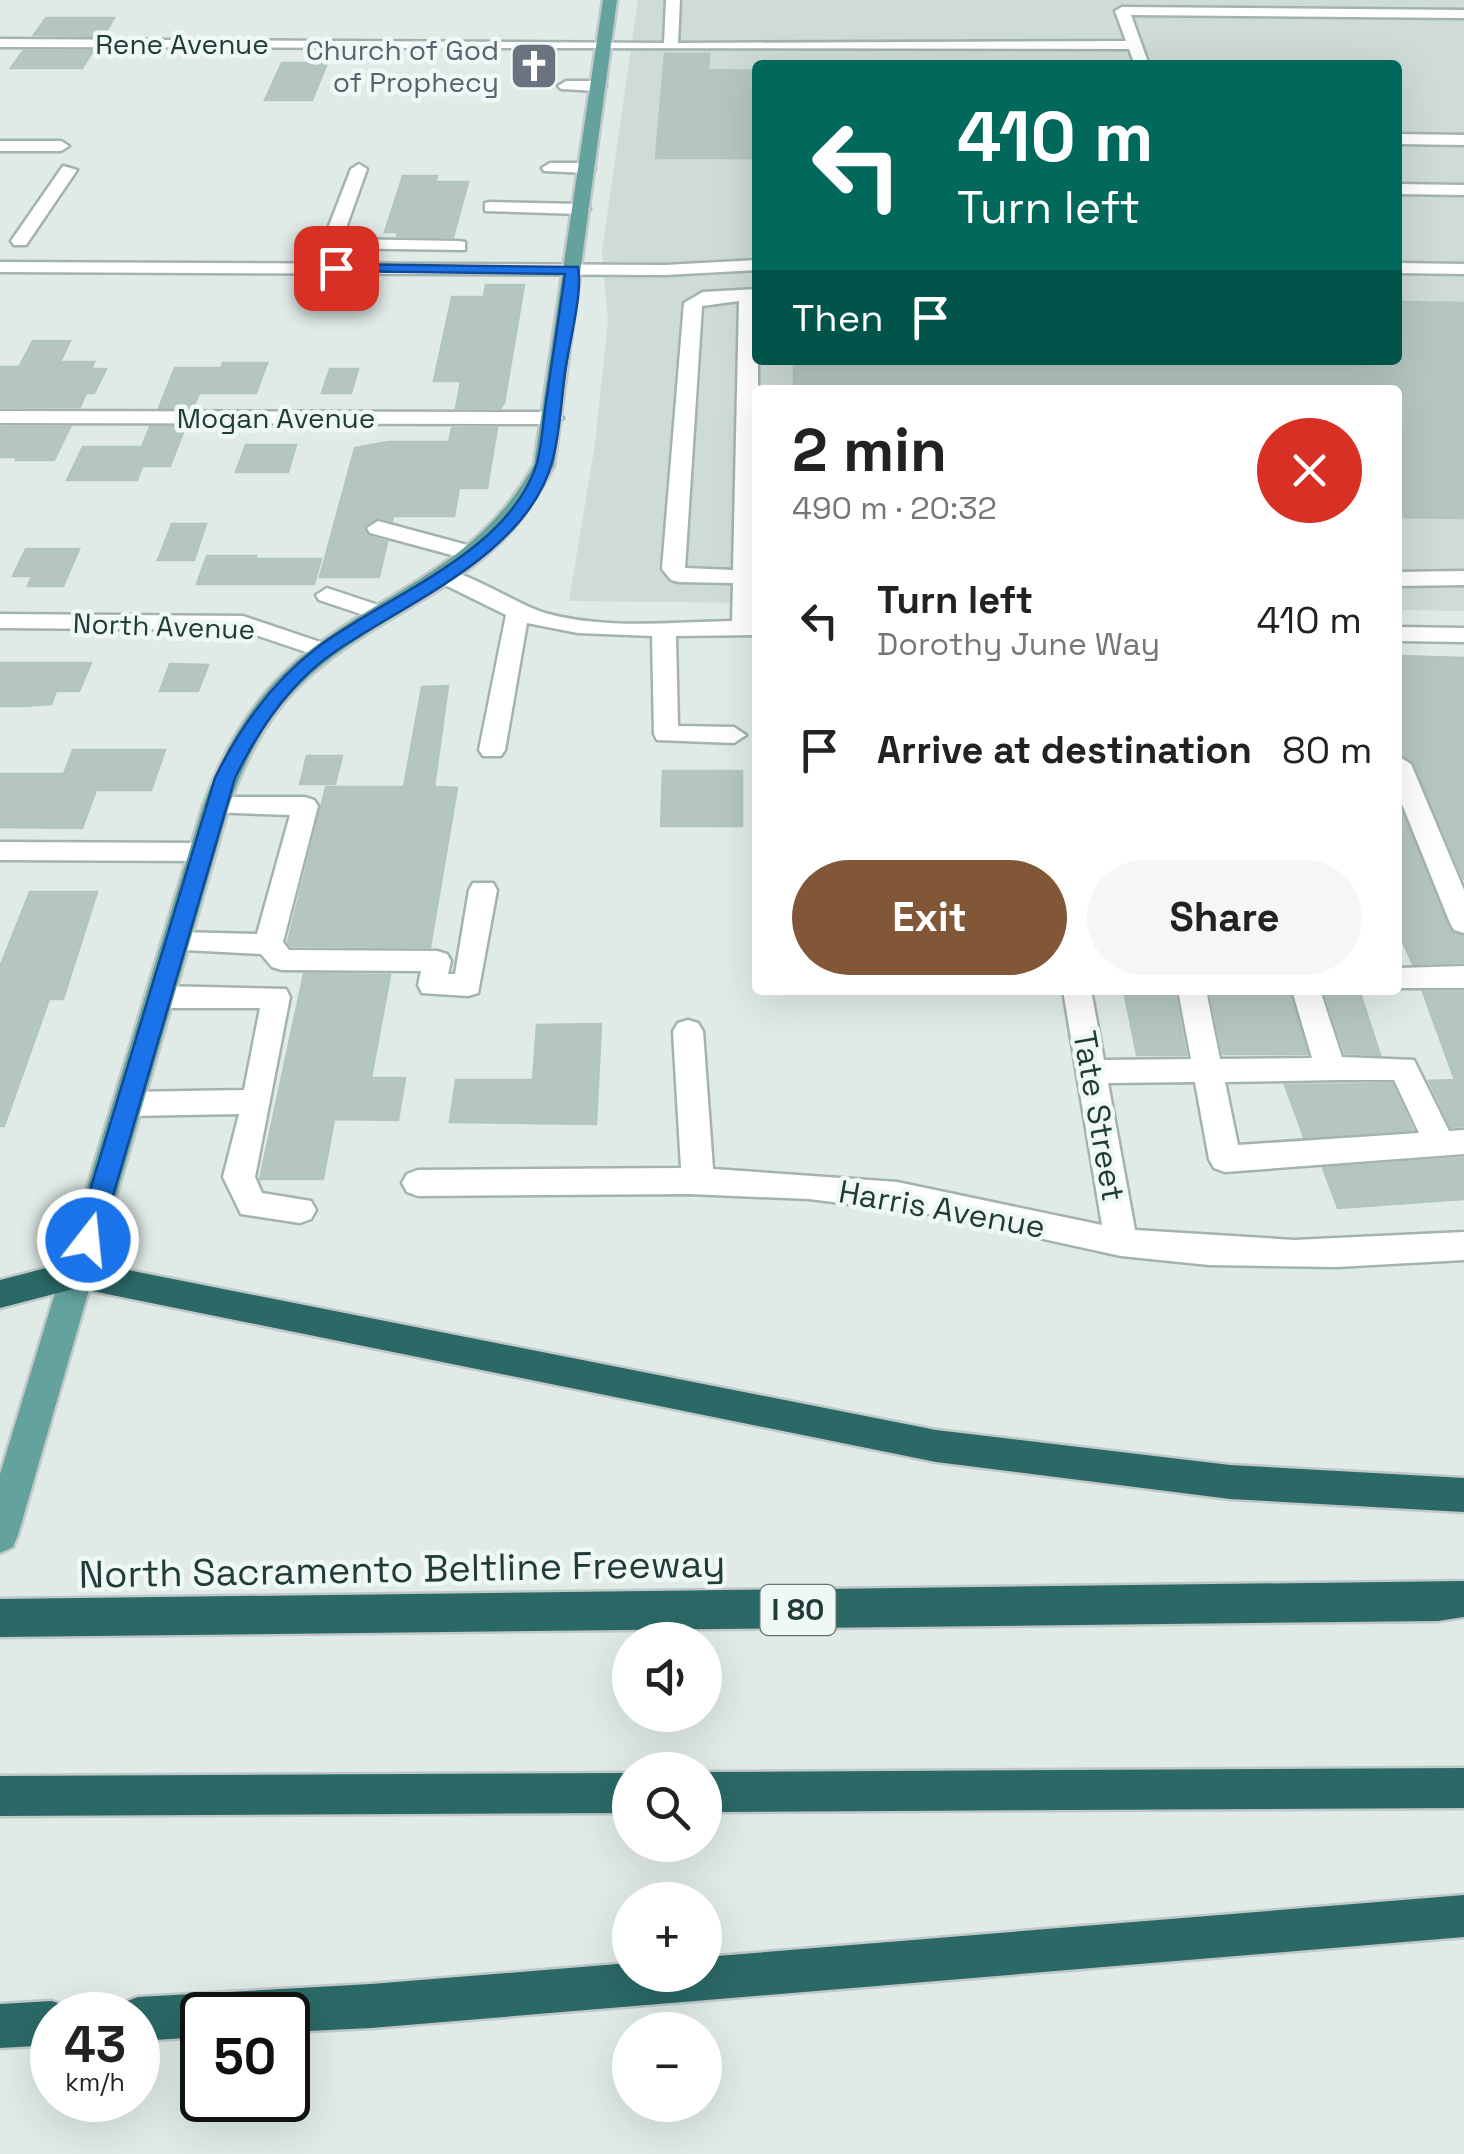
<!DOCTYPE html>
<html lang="en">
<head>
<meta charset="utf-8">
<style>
  body { margin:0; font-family:"Space Grotesk",sans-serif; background:#f6f6f6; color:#222; height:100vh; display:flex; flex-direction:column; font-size:38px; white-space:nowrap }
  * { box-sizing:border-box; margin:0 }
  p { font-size:32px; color:#767676 }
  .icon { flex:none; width:55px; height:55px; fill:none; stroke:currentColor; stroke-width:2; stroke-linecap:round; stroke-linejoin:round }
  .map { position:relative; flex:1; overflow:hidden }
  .details { position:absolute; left:752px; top:385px; width:650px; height:610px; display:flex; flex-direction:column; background:#fff; border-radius:10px; box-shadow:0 10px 40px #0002 }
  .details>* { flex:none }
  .banner { position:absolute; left:752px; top:60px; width:650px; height:305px; border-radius:10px; box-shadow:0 10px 40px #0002; background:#00695c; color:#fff; overflow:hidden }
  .fabs { position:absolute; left:612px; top:1622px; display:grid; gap:20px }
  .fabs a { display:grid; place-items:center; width:110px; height:110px; border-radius:50%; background:#fff; box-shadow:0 10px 40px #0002; font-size:50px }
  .speed { position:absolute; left:30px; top:1992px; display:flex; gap:20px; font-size:50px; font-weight:700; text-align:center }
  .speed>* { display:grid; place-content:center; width:130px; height:130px; border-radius:50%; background:#fff; box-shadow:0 10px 40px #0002; line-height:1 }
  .speed small { font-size:25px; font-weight:400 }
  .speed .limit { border:5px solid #111; border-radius:15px; background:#fff; color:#111 }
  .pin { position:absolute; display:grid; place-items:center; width:85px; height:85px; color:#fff; margin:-42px; border-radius:20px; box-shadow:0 5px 15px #0006 }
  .me { position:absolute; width:110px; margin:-55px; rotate:16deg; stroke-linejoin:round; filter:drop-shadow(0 0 8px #0008) }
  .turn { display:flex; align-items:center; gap:35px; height:210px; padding:0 40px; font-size:45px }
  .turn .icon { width:130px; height:130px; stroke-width:2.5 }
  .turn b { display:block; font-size:70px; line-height:85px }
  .then { display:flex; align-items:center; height:95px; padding:0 40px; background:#0003; gap:20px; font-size:38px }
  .round { display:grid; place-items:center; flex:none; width:105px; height:105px; border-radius:52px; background:#f6f6f6 }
  .head { display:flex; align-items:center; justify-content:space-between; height:170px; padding:0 40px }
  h1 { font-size:60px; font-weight:700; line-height:75px }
  .cta { display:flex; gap:20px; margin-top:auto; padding:20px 40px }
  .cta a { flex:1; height:115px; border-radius:60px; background:#815738; color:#fff; font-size:40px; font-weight:700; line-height:115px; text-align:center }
  .cta a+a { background:#f6f6f6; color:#222 }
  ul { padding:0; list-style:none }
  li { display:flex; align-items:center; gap:30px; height:130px; padding:0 40px }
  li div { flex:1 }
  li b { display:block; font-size:38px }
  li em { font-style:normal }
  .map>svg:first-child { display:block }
  .built { fill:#cedbd7; fill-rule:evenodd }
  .building { fill:#b5c6c2; stroke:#b2c5c0; stroke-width:2.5 }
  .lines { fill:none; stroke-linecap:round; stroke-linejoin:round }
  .minor-casing { stroke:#a3b3b0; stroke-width:5 }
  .major-casing { stroke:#c1c8c8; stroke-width:5 }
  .highway-casing { stroke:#c1c8c8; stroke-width:5 }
  .minor { fill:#fff; fill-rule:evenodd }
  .major { fill:#63a29d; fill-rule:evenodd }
  .highway { fill:#2b6967; fill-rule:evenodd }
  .route { fill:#1a73e8; stroke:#114b97; stroke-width:2.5 }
  .labels { text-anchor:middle; stroke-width:9; stroke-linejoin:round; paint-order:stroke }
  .far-street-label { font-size:28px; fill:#203c39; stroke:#f0f8f5 }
  .far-worship-label { font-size:28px; fill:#5b616d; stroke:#f0f8f5; text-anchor:end }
  .shield { fill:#f0f8f5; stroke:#5e7471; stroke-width:2.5 }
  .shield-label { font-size:30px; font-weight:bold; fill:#203c39 }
  .street-label { font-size:32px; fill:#203c39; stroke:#f0f8f5 }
  .near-street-label { font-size:38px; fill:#203c39; stroke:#f0f8f5 }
</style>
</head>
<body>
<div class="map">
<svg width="1464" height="2154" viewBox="0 0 1464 2154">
  <rect width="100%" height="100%" fill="#e0ebe8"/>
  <path class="built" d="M 638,0 L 1464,0 L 1464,611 L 1398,610 L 1398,390 L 758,390 L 757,603 L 569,601 L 595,444 L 608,320 L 602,252 ZM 758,65 L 1398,65 L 1398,360 L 758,360 Z"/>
  <g class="building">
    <polygon points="46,18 114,18 103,36 34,35"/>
    <polygon points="23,51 93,51 82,68 11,68"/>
    <polygon points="665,54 709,54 708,70 758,71 758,158 656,158"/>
    <polygon points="282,63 327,63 312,100 265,100"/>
    <polygon points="403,176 437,176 435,182 468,182 453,237 397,236 398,232 385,232"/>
    <polygon points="486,285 524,285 504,403 500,408 456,408 461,381 434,381 452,297 484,297"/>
    <polygon points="1398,302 1464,303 1464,518 1398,517 1398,390 794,390 794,360 1398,360"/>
    <polygon points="33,341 70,341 60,362 94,362 91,369 106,369 94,393 86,393 80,407 0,407 0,367 19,367"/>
    <polygon points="223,363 267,363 256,393 199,393 193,408 159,408 175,368 221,368"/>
    <polygon points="330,369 358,369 351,393 322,393"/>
    <polygon points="0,427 70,427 54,460 16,460 17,457 0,457"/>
    <polygon points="150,427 185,427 170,466 142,466 137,480 67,480 83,447 142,447"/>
    <polygon points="452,428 497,428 487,488 459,488 454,516 393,516 392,521 379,517 365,525 369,537 387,542 379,577 320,577 355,448 388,442 449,442"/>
    <polygon points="246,445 296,445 288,472 236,472"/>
    <polygon points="172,524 206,524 194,560 158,560"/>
    <polygon points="26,549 79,549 63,586 28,586 32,576 13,576"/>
    <polygon points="207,556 256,556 255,559 321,559 314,584 197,584"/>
    <polygon points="1398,656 1464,658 1464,880 1414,763 1398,752"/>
    <polygon points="0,663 91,663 79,691 56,691 51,704 22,706 0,706"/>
    <polygon points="170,664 208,665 198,691 160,691"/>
    <polygon points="448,686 434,787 457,788 430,947 291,946 288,942 326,787 404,787 422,687"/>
    <polygon points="73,750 165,750 151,790 96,790 82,828 0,827 0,774 64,774"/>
    <polygon points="307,756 342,756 335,784 300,784"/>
    <polygon points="663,771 742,771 742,826 661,826"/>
    <polygon points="1398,803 1447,924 1453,934 1464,936 1464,962 1413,964 1402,940 1398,940"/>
    <polygon points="30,892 97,892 63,999 49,999 4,1126 0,1126 0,967"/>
    <polygon points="304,974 390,975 371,1078 405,1078 398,1120 334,1119 323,1179 260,1179"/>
    <polygon points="1124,990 1174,990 1186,1055 1137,1055"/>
    <polygon points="1210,990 1289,990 1307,1054 1223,1054"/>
    <polygon points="1324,990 1359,990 1380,1055 1345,1053"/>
    <polygon points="1423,992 1464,992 1464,1126 1451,1127 1429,1081 1455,1080"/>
    <polygon points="601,1024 596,1124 450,1122 456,1080 533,1080 537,1025"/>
    <polygon points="1392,1084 1413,1130 1304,1137 1285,1085"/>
    <polygon points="1464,1158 1464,1199 1338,1208 1323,1168"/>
  </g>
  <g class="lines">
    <g class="minor-casing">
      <g id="minor">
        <polygon points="666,0 680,0 678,43 1126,41 1115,11 1122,7 1464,10 1464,18 1131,15 1149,65 1135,65 1129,49 0,47 0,39 664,43"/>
        <polygon points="566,81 598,81 606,86 598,91 561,89 558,86"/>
        <polygon points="1398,134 1464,135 1464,145 1398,144"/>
        <polygon points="0,141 61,141 69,146 61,151 0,151"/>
        <polygon points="550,163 587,163 595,168 587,173 544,171 542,168"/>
        <polygon points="359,164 367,169 342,239 459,241 465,242 465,250 325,248 322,244 351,169"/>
        <polygon points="63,166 77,170 26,245 14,245 11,241"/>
        <polygon points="1398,184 1464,185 1464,195 1398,194"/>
        <polygon points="491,202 581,204 590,209 581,214 485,211 485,203"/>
        <polygon points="758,260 758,270 665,275 0,272 0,262 665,265"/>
        <polygon points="1398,263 1464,264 1464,274 1398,273"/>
        <path d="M 758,289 L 758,635 L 676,636 L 678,726 L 734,727 L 746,735 L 734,743 L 657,740 L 654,734 L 652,636 L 578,633 L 527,623 L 505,750 L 501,756 L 483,756 L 479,750 L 506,615 L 437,581 L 434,576 L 437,571 C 460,565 518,606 545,613 C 604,630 672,622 732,621 L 733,583 L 679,582 L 671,580 L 662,569 L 684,303 L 703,292 ZM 739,301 L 733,570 L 685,568 L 702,306 Z"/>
        <polygon points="0,411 553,412 563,418 553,424 0,423"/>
        <polygon points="378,521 482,549 485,554 474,561 370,533 367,528"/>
        <polygon points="1464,571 1464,585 1398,586 1398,572"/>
        <polygon points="327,588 390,609 394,614 382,621 319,600 316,595"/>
        <polygon points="0,614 243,616 332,646 336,651 324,658 241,630 0,628"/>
        <polygon points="1398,627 1464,628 1464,642 1398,641"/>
        <polygon points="1398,756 1411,764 1464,890 1464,933 1454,930 1450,923 1398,794"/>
        <polygon points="216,797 305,797 314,800 318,806 283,942 289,950 437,951 447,954 451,961 448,974 455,974 469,890 473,883 493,883 497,890 478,993 468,996 422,993 418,985 421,971 282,970 272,967 261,954 166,949 162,942 166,935 176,932 257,934 290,815 207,812 203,806 207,800"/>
        <polygon points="0,842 202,843 211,845 215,852 211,859 202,861 0,860"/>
        <polygon points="1464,966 1464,988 1398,988 1398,968"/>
        <polygon points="159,986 286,989 290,997 255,1177 262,1193 311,1201 316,1210 311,1219 300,1223 241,1214 223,1177 239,1114 128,1116 117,1112 113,1104 117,1096 128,1092 244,1090 260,1008 159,1008 149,1005 145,997 149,989"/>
        <path d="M 1063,990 L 1091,990 L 1104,1060 L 1191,1059 L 1178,990 L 1206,990 L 1220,1059 L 1312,1058 L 1292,990 L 1320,990 L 1342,1057 L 1414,1060 L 1449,1131 L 1464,1130 L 1464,1154 L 1225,1172 L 1214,1168 L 1209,1159 L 1195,1082 L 1108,1083 L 1135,1230 L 1294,1240 L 1464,1232 L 1464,1260 L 1336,1267 L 1209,1265 L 1121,1256 L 930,1214 L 809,1199 L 689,1194 L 418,1196 L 407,1192 L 402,1183 L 407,1174 L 418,1170 L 681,1168 L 673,1031 L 678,1023 L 688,1020 L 698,1023 L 703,1031 L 713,1169 L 897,1182 L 1102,1225 ZM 1338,1080 L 1394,1080 L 1419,1133 L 1238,1145 L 1225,1082 Z"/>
      </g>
    </g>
    <g class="major-casing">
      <path id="major" d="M 603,0 L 617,0 L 554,465 C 542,488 530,509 513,529 C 453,597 360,623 297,688 C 264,721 244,762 229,806 L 18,1535 L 13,1547 L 0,1553 L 0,1474 L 203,806 C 223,750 253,698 299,659 C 384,589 476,569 534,465 Z"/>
    </g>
    <g class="highway-casing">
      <g id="highway">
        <polygon points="77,1260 936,1430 1230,1465 1464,1478 1464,1512 1230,1499 936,1462 77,1288 0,1308 0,1280"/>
        <polygon points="1464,1581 1464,1617 1438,1621 0,1637 0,1599"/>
        <polygon points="1464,1768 1464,1808 705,1812 705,1772"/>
        <polygon points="630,1773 630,1813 0,1816 0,1776"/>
        <polygon points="1464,1895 1464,1937 371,2028 288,2032 288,2015 202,2015 202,2037 138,2041 138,2015 118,2015 122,2003 138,1997 371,1984 630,1963 630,1975 705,1975 705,1957"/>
        <polygon points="52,2001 68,2007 71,2015 52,2015 52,2045 0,2048 0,2004"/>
      </g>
    </g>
    <use href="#minor" class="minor"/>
    <use href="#major" class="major"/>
    <use href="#highway" class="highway"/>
  </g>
  <path class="route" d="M 336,264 L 578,267 C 583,293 569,343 565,372 C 561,401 560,434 552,462 C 527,555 404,603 333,653 C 289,684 258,730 235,778 L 100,1240 L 96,1248 L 88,1251 L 79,1248 L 75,1240 L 215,778 C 240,727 273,681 318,647 C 387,595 509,553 537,463 C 542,444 543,422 546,402 C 552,360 559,317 565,274 L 331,271 L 331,266 Z"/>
  <defs>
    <g id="church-square" transform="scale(2.5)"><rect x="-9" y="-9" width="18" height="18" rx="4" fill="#6b7280" stroke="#f0f8f5"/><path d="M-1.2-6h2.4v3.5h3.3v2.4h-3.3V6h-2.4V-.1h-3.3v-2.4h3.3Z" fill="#fff"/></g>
  </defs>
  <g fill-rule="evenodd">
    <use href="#church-square" x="534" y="66"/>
  </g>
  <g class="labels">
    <g class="far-street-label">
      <text x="182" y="54">Rene Avenue</text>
      <text x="276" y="428">Mogan Avenue</text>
      <text transform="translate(164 626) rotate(2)" y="10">North Avenue</text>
    </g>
    <g class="far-worship-label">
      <text x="499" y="60">Church of God<tspan x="499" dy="32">of Prophecy</tspan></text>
    </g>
    <rect class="shield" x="760.5" y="1585" width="75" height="50" rx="8"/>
    <g class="shield-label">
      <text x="798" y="1620">I 80</text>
    </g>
    <g class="street-label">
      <text transform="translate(1099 1116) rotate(80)" y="11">Tate Street</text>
      <text transform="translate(942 1209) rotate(10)" y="11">Harris Avenue</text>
    </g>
    <g class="near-street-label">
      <text transform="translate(402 1569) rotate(-1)" y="13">North Sacramento Beltline Freeway</text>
    </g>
  </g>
</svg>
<div class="fabs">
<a><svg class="icon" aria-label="sound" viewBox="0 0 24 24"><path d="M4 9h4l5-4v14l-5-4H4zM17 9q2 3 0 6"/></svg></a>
<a><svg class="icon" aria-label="search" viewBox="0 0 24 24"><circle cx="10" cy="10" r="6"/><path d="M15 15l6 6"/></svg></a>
<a>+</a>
<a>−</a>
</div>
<div class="speed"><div>43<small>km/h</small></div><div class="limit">50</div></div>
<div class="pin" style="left:336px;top:268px;background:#d93025"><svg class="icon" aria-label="arrive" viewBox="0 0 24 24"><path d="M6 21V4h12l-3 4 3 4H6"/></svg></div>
<svg class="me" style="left:88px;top:1240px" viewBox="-20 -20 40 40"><circle r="17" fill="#1a73e8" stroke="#fff" stroke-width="3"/><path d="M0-11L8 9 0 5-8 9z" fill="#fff"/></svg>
<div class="banner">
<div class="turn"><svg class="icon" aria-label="left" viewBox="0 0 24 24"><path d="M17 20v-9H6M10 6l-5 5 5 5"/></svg><div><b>410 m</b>Turn left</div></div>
<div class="then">Then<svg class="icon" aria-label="arrive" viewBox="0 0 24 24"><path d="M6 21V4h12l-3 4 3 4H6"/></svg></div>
</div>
<section class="details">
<div class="head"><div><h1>2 min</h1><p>490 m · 20:32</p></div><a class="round" style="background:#d93025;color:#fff"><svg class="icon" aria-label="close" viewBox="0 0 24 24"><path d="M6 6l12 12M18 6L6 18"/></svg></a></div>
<ul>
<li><svg class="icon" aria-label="left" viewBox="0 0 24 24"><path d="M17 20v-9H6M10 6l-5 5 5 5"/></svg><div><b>Turn left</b><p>Dorothy June Way</p></div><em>410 m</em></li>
<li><svg class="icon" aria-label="arrive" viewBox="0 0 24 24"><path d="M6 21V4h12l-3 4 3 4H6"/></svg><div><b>Arrive at destination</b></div><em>80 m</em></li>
</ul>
<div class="cta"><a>Exit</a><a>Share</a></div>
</section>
</div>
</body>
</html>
